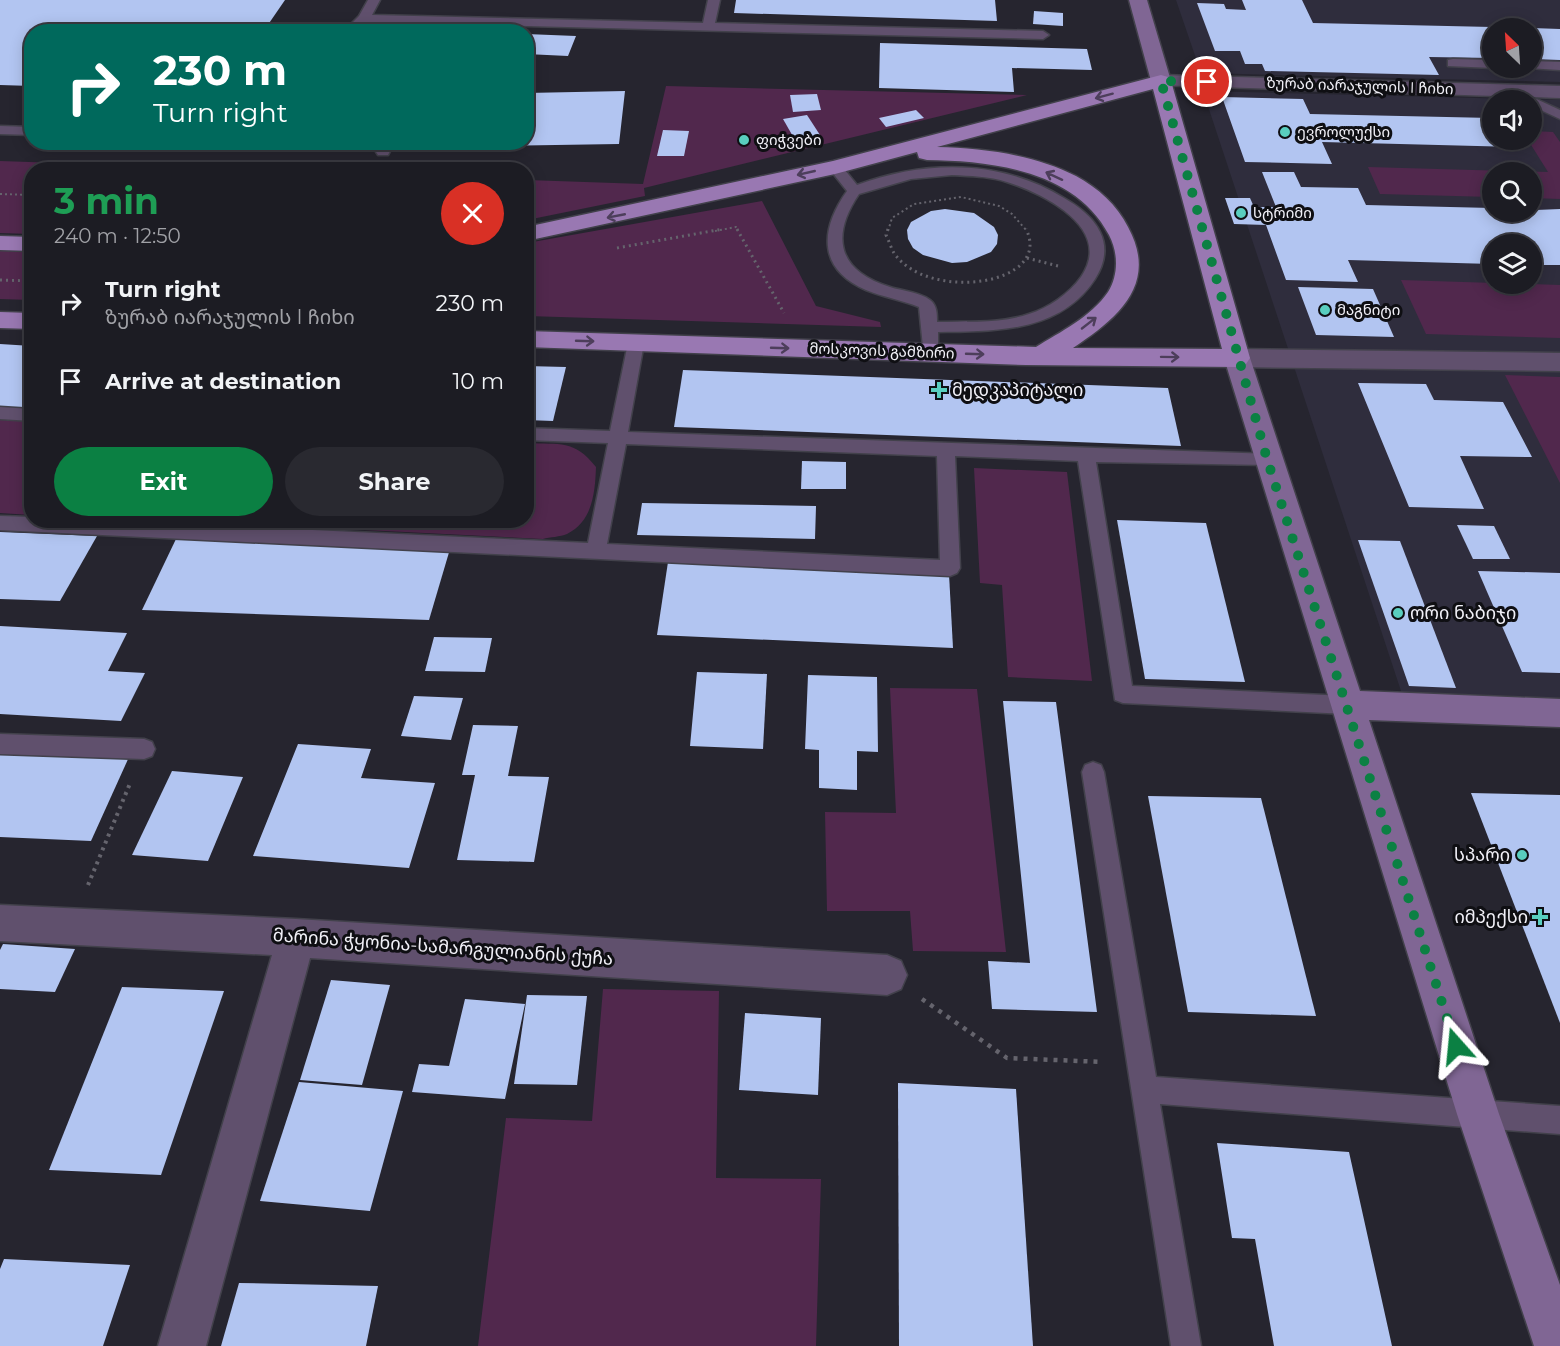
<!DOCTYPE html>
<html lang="en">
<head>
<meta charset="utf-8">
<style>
  body { margin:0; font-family:Montserrat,"Noto Sans Georgian",sans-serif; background:#292930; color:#f1f3f6; height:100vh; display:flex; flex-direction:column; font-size:22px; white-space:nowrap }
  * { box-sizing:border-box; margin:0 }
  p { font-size:20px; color:#a0a1a6 }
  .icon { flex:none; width:33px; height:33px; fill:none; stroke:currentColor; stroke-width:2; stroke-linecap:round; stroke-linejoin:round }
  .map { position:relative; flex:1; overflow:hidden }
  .side { position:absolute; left:24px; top:162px; width:510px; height:366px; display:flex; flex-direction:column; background:#1c1c23; border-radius:24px; box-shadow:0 3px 15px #0003,0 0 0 2px #3a3a41 }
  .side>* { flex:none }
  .hud { position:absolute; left:24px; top:24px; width:510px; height:126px; border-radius:24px; box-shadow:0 3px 15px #0003,0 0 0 2px #3a3a41; background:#00695c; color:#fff; overflow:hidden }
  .needle { width:39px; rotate:335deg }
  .tools { position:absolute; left:1482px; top:18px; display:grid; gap:12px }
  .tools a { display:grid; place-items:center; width:60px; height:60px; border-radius:50%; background:#1c1c23; box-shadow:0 3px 15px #0003,0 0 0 2px #3a3a41; font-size:30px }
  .pin { position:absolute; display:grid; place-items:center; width:51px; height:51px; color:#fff; margin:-26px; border:3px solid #fff; border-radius:50%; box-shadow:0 2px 6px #0007 }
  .me { position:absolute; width:66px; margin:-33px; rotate:342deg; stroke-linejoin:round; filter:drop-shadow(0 0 4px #0008) }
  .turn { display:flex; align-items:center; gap:21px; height:126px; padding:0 30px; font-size:27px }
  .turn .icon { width:78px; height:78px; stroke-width:2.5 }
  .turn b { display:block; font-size:42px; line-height:51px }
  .round { display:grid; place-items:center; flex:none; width:63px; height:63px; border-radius:32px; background:#292930 }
  .head { display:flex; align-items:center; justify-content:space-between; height:102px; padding:0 30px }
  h1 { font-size:36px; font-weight:700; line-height:45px; color:#1e9e55 }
  .button { display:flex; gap:12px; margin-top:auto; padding:12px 30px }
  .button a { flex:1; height:69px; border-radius:36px; background:#0b8043; color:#fff; font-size:24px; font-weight:700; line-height:69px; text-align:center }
  .button a+a { background:#292930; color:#f1f3f6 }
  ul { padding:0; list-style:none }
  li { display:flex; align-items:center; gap:18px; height:78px; padding:0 30px }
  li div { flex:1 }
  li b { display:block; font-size:22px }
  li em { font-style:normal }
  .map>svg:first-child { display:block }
  .built { fill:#2f2d3d; fill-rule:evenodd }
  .green { fill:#51284d }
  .building { fill:#b2c5f1 }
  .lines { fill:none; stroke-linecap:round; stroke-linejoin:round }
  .lane-casing { stroke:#42414b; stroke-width:3 }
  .street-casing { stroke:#42414b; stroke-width:3 }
  .secondary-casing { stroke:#42414b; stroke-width:3 }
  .primary-casing { stroke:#42414b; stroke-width:3 }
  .path-far3 { stroke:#65646d; stroke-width:2; stroke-dasharray:2 3; stroke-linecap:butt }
  .path-far2 { stroke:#65646d; stroke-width:3; stroke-dasharray:2 4; stroke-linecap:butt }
  .path-far1 { stroke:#65646d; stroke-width:4; stroke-dasharray:3 4.5; stroke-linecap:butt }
  .path { stroke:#65646d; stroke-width:4.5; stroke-dasharray:4 6; stroke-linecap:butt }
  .lane { fill:#60506d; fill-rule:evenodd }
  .street { fill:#60506d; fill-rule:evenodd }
  .secondary { fill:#806694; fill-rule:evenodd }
  .primary { fill:#9978b2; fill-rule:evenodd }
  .oneway { stroke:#4d3e5b }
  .route { stroke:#0b8043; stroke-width:10; stroke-dasharray:0 18 }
  .poi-dot { fill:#59cebf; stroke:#0f0f13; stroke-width:2 }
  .labels { text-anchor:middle; stroke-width:6; stroke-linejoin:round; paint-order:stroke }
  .far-street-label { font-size:15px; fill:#f1f0f7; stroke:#0f0f13 }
  .far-poi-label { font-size:15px; fill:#f1f0f7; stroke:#0f0f13; text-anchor:start }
  .poi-label { font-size:18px; fill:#f1f0f7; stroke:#0f0f13; text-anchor:start }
  .street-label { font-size:18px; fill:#f1f0f7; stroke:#0f0f13 }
</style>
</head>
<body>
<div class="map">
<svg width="1560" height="1346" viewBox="0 0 1560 1346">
  <rect width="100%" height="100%" fill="#26252f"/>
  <g class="built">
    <path d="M 1176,0 L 1560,0 L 1560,82 L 1201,73 ZM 1492,28 L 1532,28 L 1532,68 L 1492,68 Z"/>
    <path d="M 1203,91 L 1560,100 L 1560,698 L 1437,693 L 1402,694 ZM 1492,100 L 1532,100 L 1532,140 L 1492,140 ZM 1492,172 L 1532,172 L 1532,212 L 1492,212 ZM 1492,244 L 1532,244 L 1532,284 L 1492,284 Z"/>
  </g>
  <g class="green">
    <polygon points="666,86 1027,95 644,188 645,196 527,220 527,180 643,184"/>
    <polygon points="1532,131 1553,132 1560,142 1560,199 1532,198 1532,172 1492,172 1492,197 1380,194 1368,167 1548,172 1528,140 1532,140"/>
    <polygon points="0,161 233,169 32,170 31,234 0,233"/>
    <polygon points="762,201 816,306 880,322 881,327 527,316 527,243"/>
    <polygon points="0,249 31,250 31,300 0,299"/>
    <polygon points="1401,280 1560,285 1560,338 1426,334"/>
    <polygon points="1505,375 1560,377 1560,483"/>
    <polygon points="0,420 31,421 31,515 0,513"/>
    <path d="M 527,443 C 560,445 574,439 596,467 C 595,492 593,521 567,534 C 560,537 550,537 543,539 L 223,523 L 220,521 L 526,520 Z"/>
    <polygon points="974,468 1067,472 1092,681 1008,677 1002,585 980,583"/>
    <polygon points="890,688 977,689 1006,952 913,951 910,911 827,911 825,812 896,813"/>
    <polygon points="603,989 719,991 716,1178 821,1179 816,1346 478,1346 506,1118 592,1121"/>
  </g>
  <g class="building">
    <polygon points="0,0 285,0 263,32 32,32 32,86 0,85"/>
    <polygon points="736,0 995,0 997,21 734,13"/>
    <polygon points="1242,0 1302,0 1313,23 1492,27 1492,58 1429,57 1439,75 1265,71 1262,64 1245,64 1240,51 1215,51 1197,3 1224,4 1226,9 1246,10"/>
    <polygon points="1034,11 1063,13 1063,26 1033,24"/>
    <polygon points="1532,28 1560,29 1560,60 1532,59"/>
    <polygon points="526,34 576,36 568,56 526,54"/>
    <polygon points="880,43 1087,49 1092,70 1012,68 1014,92 879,88"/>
    <polygon points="625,91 619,144 422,147 423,142 526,142 526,93"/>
    <polygon points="817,94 821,110 793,112 790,95"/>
    <polygon points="1222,97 1303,99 1310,114 1492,118 1492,140 1512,140 1516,147 1322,142 1332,164 1245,162"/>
    <polygon points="916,110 924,118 886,127 879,118"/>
    <polygon points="807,115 820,135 795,140 783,119"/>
    <polygon points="663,130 689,131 684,156 657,156"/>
    <polygon points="1262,172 1294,172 1301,187 1358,188 1366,205 1492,208 1492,212 1560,209 1560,265 1532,265 1532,244 1492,244 1492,264 1348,260 1358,282 1286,280 1266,225 1234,224 1225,198 1250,198 1254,207 1276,207"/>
    <polygon points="945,209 974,213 994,227 998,235 997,244 991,252 967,262 952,263 923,255 913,248 908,239 907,230 911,222 931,211"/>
    <polygon points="1298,287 1373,289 1394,337 1316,335"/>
    <polygon points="0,344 32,346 32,408 0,407"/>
    <polygon points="526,366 566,367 553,421 526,420"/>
    <polygon points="683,370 1168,388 1181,446 674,427"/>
    <polygon points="1358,383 1426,384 1434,400 1503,402 1532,457 1460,456 1484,509 1409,507"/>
    <polygon points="802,461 846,462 846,489 801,489"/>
    <polygon points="642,503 816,506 815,539 637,535"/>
    <polygon points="1117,520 1206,523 1245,682 1145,679"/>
    <polygon points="1457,525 1494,526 1510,559 1473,559"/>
    <polygon points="0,532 97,536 60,601 0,599"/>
    <polygon points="176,539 450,549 429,620 142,610"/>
    <polygon points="1358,540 1400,541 1456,688 1409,686"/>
    <polygon points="668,562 949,574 953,648 657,635"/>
    <polygon points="1478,571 1560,573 1560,673 1522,672"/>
    <polygon points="0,626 127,633 108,671 145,673 121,721 0,714"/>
    <polygon points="434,637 492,638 485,672 425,671"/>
    <polygon points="697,672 767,674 763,749 690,746"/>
    <polygon points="808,675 877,677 878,752 857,751 857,790 819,788 819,750 805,749"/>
    <polygon points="414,696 463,698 451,740 401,736"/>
    <polygon points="1003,701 1056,702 1097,1012 992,1009 988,961 1030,963"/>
    <polygon points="473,725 518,726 508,776 549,777 534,862 457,860 475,775 462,775"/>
    <polygon points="298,744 371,749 361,778 435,783 409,868 253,856"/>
    <polygon points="0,752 129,757 91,841 0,837"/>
    <polygon points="172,771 243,777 208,861 132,855"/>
    <polygon points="1471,793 1560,795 1560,1023"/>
    <polygon points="1148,796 1261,798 1316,1016 1188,1012"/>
    <polygon points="3,944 75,949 55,992 0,989 0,950"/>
    <polygon points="331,980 390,985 362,1085 300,1080"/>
    <polygon points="122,987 224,991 161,1175 49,1170"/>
    <polygon points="527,995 587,996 577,1085 514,1084"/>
    <polygon points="465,999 525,1004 505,1099 412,1092 419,1064 449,1066"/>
    <polygon points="745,1013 821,1018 818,1095 739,1090"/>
    <polygon points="299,1082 403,1091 370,1211 260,1201"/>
    <polygon points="898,1083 1016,1089 1033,1346 899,1346"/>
    <polygon points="1217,1143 1349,1152 1392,1346 1274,1346 1255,1239 1232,1238"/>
    <polygon points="4,1259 130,1265 103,1346 0,1346 0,1269"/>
    <polygon points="239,1283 378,1286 366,1346 221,1346"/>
  </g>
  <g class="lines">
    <g class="lane-casing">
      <g id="lane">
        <polygon points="368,0 380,0 372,15 703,23 708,0 720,0 715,23 1043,31 1049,35 1043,39 367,22 357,32 343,32 359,16"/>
        <polygon points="1453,59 1492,60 1493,68 1448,66 1448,60"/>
        <polygon points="1532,61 1560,62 1560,70 1527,68 1532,68"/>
        <polygon points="1532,97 1560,110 1560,119 1532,106 1532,100 1526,100"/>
        <polygon points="0,126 32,127 32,135 0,134"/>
        <polygon points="381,142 395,142 388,155 378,155 376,152"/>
        <path d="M 835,163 L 840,164 L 857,185 C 925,160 1001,159 1064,198 C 1078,206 1093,217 1100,232 C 1108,248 1104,265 1095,279 C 1060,333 995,331 938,332 L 938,353 L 930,358 L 924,357 L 919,307 C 902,300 883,297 866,290 C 817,269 820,229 847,191 L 828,167 ZM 952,175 C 970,176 989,176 1007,182 C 1045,194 1114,229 1081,277 C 1069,294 1048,308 1029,314 C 1000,324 967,321 937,322 C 937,314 937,305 930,300 C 920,292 902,291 890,287 C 838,271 830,237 859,194 L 911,179 Z"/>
        <path d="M 636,338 L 644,343 L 628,432 L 1273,454 L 1276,459 L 1273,464 L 1267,465 L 1096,462 L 1132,686 L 1347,696 L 1355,699 L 1358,705 L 1355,711 L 1347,714 L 1123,703 L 1115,700 L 1078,461 L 955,456 L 960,568 L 957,573 L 950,576 L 0,530 L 0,516 L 32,517 L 32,520 L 98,520 L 588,543 L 608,443 L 526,440 L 526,428 L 610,431 L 628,343 ZM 626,444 L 937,456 L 940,560 L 607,544 Z"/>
        <polygon points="0,407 32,409 32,421 0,419"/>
        <polygon points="0,734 144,739 152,742 155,749 152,756 144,759 0,754"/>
        <polygon points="1093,762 1101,765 1104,772 1156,1077 1560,1106 1560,1134 1160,1104 1201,1346 1171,1346 1082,772 1085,765"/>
      </g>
    </g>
    <g class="street-casing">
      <g id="street">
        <polygon points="1161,75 1560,86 1560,98 1154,85 1151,81 1154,77"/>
        <polygon points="1237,349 1560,353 1560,371 1237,367 1228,364 1224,358 1228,352"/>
        <polygon points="0,905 296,919 887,955 901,961 907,975 901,989 887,995 310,958 206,1346 158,1346 272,955 0,941"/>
      </g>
    </g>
    <g class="secondary-casing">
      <g id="secondary">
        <polygon points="1129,0 1147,0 1171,81 1168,85 1154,85 1151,81"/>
        <polygon points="1237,349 1246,352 1250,358 1360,691 1560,699 1560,727 1369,720 1499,1114 1560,1285 1560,1346 1534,1346 1457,1114 1224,358 1228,352"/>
      </g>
    </g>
    <g class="primary-casing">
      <g id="primary">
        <path d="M 1161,75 L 1168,77 L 1171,81 L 1250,358 L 1246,364 L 1237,367 L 1026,365 L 526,347 L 526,331 L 1036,347 C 1060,332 1091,317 1108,292 C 1119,274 1118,252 1109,235 C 1075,170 992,161 927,160 L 919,158 L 917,152 L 835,174 L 526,241 L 526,227 L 833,161 ZM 1153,89 L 1222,349 L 1073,348 C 1118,318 1159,284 1128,227 C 1117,205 1098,188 1076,176 C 1035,155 984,148 937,147 Z"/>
        <polygon points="0,236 32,237 32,251 0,250"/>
        <polygon points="0,312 32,313 32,329 0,328"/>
      </g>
    </g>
    <g class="path-far3">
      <polyline points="0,194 32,195"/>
      <polyline points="715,231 736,227 738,231"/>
      <polyline points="888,231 892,218 914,204 961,197 999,206 1012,214 1027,231"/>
    </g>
    <g class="path-far2">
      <polyline points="737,229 784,313"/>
      <path d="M 888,229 L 886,235 C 889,241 891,248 894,253 C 928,303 1054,285 1026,229"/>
      <polyline points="617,248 723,229"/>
      <polyline points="1027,258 1058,266"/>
      <polyline points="0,280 32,281"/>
    </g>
    <polyline class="path-far1" points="88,885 131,781"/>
    <polyline class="path" points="922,999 1007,1058 1103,1062"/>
    <use href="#lane" class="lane"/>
    <use href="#street" class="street"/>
    <use href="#secondary" class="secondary"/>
    <use href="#primary" class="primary"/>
  </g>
  <defs><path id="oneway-shaft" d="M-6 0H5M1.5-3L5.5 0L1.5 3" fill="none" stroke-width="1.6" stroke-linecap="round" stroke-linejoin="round" transform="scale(1.5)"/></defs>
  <g class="oneway">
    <use href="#oneway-shaft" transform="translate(1104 96) rotate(165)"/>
    <use href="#oneway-shaft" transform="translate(806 173) rotate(167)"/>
    <use href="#oneway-shaft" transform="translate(1054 176) rotate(-155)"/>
    <use href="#oneway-shaft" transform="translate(616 216) rotate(169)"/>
    <use href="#oneway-shaft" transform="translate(1089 323) rotate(-38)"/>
    <use href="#oneway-shaft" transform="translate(585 341) rotate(2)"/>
    <use href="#oneway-shaft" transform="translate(780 348) rotate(2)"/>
    <use href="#oneway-shaft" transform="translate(975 354) rotate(2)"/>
    <use href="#oneway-shaft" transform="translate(1170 357) rotate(1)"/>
  </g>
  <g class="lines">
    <polyline class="route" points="1207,82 1161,81 1267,459 1456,1046"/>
  </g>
  <g class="poi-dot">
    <circle cx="1285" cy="132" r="6"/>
    <circle cx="744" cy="140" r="6"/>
    <circle cx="1241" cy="213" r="6"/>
    <circle cx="1325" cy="310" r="6"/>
    <path d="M936 381h6v6h6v6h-6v6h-6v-6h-6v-6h6z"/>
    <circle cx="1398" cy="613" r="6"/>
    <circle cx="1522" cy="855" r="6"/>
    <path d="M1537 908h6v6h6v6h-6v6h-6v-6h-6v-6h6z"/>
  </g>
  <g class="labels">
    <g class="far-street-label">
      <text transform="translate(1360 86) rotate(2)" y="5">ზურაბ იარაჯულის I ჩიხი</text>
      <text transform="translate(882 351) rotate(2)" y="5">მოსკოვის გამზირი</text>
    </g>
    <g class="far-poi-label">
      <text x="1297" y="137">ევროლუქსი</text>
      <text x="756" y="145">ფიჭვები</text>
      <text x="1253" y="218">სტრიმი</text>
      <text x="1337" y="315">მაგნიტი</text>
    </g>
    <g class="poi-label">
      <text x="952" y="396">მედკაპიტალი</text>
      <text x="1410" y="619">ორი ნაბიჯი</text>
      <text x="1510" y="861" text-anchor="end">სპარი</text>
      <text x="1528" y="923" text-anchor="end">იმპექსი</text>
    </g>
    <g class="street-label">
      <text transform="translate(443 947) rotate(4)" y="6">მარინა ჭყონია-სამარგულიანის ქუჩა</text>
    </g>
  </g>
</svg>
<div class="tools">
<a><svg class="needle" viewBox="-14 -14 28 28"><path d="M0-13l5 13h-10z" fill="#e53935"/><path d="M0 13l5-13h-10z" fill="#a0a1a6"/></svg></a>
<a><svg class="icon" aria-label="sound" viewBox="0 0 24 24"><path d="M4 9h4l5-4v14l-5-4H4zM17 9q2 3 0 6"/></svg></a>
<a><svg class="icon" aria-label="search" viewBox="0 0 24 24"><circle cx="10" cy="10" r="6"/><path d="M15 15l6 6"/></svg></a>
<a><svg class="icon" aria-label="layers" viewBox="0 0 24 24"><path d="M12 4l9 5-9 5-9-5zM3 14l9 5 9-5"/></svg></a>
</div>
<div class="pin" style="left:1207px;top:82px;background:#d93025"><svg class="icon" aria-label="arrive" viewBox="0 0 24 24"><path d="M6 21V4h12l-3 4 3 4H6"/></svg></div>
<svg class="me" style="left:1456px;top:1046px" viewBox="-20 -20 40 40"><path d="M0-17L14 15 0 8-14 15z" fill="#0b8043" stroke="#fff" stroke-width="4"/></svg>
<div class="hud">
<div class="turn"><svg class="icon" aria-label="right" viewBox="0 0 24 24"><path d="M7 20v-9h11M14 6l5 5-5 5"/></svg><div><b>230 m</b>Turn right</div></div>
</div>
<section class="side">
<div class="head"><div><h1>3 min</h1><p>240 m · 12:50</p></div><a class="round" style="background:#d93025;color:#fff"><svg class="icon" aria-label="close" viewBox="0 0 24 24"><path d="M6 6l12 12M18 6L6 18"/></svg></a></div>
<ul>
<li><svg class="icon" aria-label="right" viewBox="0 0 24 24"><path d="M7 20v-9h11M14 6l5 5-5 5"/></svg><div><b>Turn right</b><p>ზურაბ იარაჯულის I ჩიხი</p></div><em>230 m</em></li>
<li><svg class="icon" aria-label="arrive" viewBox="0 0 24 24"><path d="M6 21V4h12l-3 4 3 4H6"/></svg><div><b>Arrive at destination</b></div><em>10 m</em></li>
</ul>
<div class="button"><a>Exit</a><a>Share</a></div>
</section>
</div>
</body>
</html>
